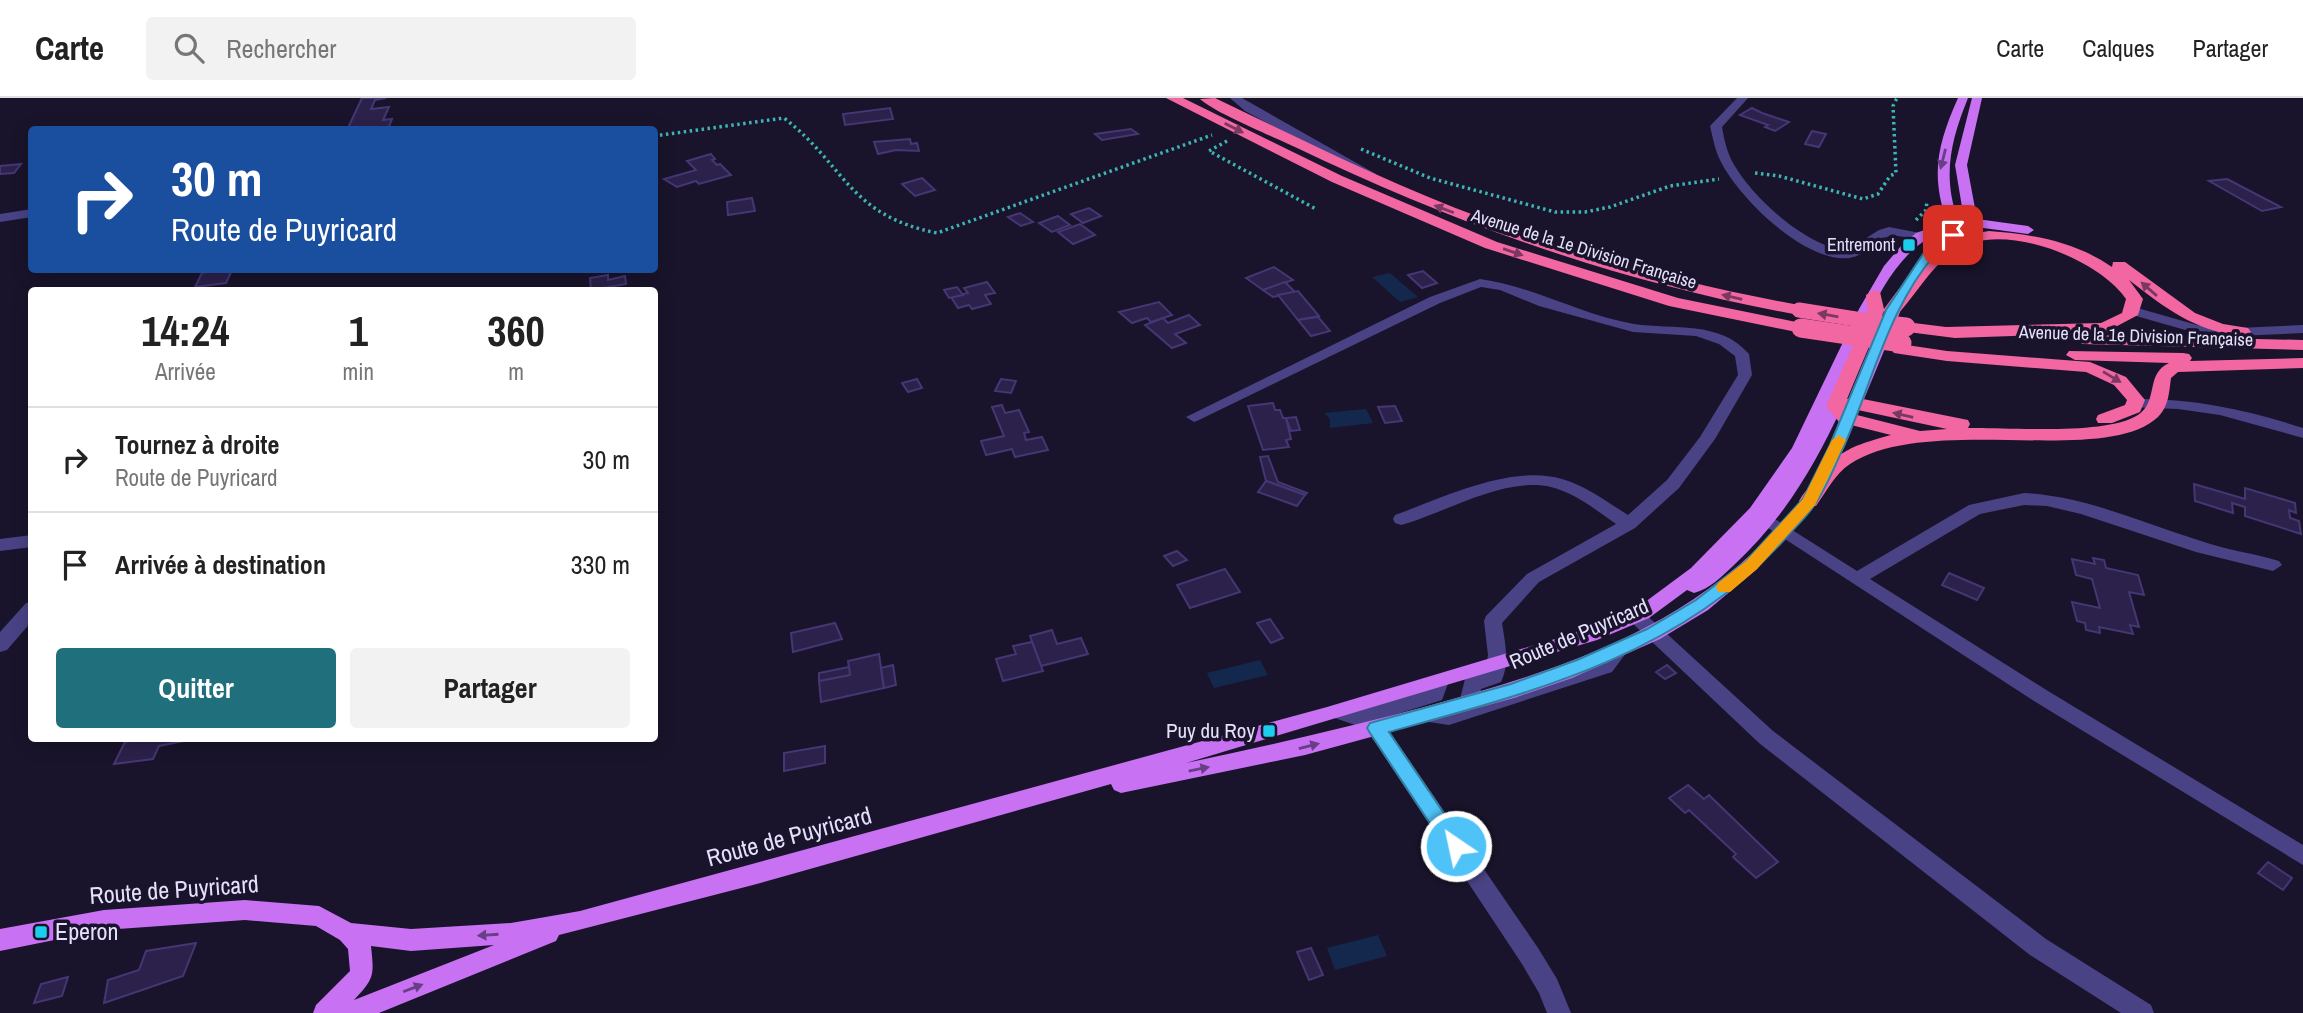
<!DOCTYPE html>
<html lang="fr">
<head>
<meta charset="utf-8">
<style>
  body { margin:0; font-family:"Archivo Narrow",sans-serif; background:#f2f2f2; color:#222; height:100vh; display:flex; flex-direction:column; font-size:26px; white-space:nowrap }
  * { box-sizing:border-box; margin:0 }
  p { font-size:23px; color:#767676 }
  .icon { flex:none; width:38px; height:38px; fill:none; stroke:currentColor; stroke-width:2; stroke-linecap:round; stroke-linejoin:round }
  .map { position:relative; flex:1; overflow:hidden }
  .details { position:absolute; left:28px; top:189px; width:630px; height:455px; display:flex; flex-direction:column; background:#fff; border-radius:7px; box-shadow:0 4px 18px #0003 }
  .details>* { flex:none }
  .guide { position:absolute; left:28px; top:28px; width:630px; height:147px; border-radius:7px; box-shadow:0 4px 18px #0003; background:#1a4fa0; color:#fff; overflow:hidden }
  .pin { position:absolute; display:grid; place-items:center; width:60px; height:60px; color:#fff; margin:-30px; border-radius:14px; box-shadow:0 4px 10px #0006 }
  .me { position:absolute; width:77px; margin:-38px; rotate:326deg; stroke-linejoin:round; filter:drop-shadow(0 0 5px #0008) }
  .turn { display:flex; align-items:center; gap:24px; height:147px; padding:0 28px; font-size:32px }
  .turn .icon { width:91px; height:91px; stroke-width:2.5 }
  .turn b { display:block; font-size:49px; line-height:60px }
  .eta { display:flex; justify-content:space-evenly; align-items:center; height:119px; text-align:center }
  .eta b { font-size:42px; font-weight:700; line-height:49px }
  .cta { display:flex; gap:14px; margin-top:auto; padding:14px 28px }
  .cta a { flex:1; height:80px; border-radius:7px; background:#206f7d; color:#fff; font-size:28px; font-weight:700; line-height:80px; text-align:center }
  .cta a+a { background:#f2f2f2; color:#222 }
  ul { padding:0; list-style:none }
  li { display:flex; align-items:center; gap:21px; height:105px; padding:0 28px; border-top:2px solid #e0e0e0 }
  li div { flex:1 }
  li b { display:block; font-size:26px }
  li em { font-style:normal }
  header { display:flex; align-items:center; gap:42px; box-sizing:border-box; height:98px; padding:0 35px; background:#fff; border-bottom:2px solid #e0e0e0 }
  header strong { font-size:33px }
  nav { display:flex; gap:38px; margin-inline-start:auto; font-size:24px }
  .search { width:490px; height:63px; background:#f2f2f2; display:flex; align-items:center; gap:18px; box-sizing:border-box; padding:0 24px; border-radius:7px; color:#767676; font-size:26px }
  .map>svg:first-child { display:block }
  .water { fill:#14284e }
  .building { fill:#2c214a; stroke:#453674; stroke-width:2 }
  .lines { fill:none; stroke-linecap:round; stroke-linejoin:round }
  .path { stroke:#3cb5b3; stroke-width:3.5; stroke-dasharray:2.5 3.5; stroke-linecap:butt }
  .minor { fill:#494386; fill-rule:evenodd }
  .major { fill:#c871f3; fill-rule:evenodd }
  .highway { fill:#f266a2; fill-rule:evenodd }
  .highway-bridge-far1 { stroke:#f266a2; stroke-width:15 }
  .highway-bridge { stroke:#f266a2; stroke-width:19 }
  .oneway { fill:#7b3961 }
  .oneway2 { fill:#683e85 }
  .route { fill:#4fc3f7; stroke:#337fa1; stroke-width:2 }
  .slow { fill:#f59e0b }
  .poi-dot { fill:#1dcdec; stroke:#19142b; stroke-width:2.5 }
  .labels { text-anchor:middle; stroke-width:7; stroke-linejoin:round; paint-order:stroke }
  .far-poi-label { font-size:18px; fill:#e5e0fc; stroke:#19142b; text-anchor:end }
  .far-street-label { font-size:18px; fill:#e5e0fc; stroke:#19142b }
  .street-label { font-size:21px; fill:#e5e0fc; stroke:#19142b }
  .poi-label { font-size:21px; fill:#e5e0fc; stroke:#19142b; text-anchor:end }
  .near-street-label { font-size:24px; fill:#e5e0fc; stroke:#19142b }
  .near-poi-label { font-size:24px; fill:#e5e0fc; stroke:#19142b; text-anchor:start }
</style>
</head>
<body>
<header>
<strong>Carte</strong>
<div class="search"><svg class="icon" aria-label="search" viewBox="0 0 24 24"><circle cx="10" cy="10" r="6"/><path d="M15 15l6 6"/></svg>Rechercher</div>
<nav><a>Carte</a><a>Calques</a><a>Partager</a></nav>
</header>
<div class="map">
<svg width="2303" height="915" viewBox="0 0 2303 915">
  <rect width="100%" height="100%" fill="#19142b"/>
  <g class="water">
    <polygon points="1390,175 1418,199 1400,204 1372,179"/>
    <polygon points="1366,311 1373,325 1330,330 1330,321 1324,315"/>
    <polygon points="1260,562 1268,577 1214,590 1207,575"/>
    <polygon points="1378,837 1387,858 1335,872 1327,850"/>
  </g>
  <g class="building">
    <polygon points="362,0 386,0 375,2 371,11 389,9 383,22 392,21 388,31 347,32"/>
    <polygon points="890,10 893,21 845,27 843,16"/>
    <polygon points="1752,10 1762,15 1789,24 1775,33 1765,29 1768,27 1740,17"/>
    <polygon points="1131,31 1138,36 1102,42 1095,36"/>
    <polygon points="1812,33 1826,36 1819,49 1805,46"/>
    <polygon points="910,41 911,46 917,45 919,53 896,52 878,56 874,44"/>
    <polygon points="711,56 715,61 712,62 717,67 720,66 731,77 699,86 696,83 677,89 664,81 696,72 687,63"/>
    <polygon points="21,66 14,75 0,76 0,68"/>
    <polygon points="922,80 935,92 915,98 902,86"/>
    <polygon points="2227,81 2281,109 2262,113 2209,83"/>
    <polygon points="752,100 755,113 728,117 727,104"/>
    <polygon points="1089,110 1101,118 1083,125 1071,116"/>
    <polygon points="1020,115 1033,124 1021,128 1008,119"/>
    <polygon points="1058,118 1070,127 1052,134 1039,125"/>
    <polygon points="1080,126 1095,137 1073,146 1058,134"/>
    <polygon points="1274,169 1293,182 1263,192 1246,180"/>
    <polygon points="215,172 232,172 226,185 195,189 202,175"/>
    <polygon points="1423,173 1437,185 1422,190 1408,177"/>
    <polygon points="608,177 608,182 625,178 626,186 591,192 590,180"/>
    <polygon points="987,184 995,195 985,197 991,206 972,211 969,207 958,210 951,199 968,195 964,190"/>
    <polygon points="1285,184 1295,194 1273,199 1263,192"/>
    <polygon points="957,189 963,197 949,200 944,192"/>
    <polygon points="1298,193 1319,218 1298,222 1278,197"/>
    <polygon points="1159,204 1172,217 1151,224 1147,220 1132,225 1119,214"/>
    <polygon points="1189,217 1200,227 1175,236 1186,245 1172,250 1145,227 1163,220 1168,225"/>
    <polygon points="1318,219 1330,233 1311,238 1298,222"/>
    <polygon points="917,281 922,290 908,294 902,285"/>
    <polygon points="1001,281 1016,283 1011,295 995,293"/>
    <polygon points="1273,305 1275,312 1280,312 1283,320 1286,320 1291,341 1286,342 1289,349 1263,352 1248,308"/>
    <polygon points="1002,307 1005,315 1019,312 1029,334 1024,335 1026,342 1042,339 1048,352 1015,359 1012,351 986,357 981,343 1004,338 992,309"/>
    <polygon points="1395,308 1402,323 1385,325 1378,309"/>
    <polygon points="1296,319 1300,332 1291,333 1286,320"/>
    <polygon points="1268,358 1278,384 1307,395 1305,397 1266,383 1260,359"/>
    <polygon points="1266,383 1305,397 1297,408 1258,394"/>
    <polygon points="2194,386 2245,401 2245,390 2295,405 2296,415 2289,412 2290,420 2299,423 2301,436 2245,418 2245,409 2232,405 2233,415 2195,403"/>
    <polygon points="1177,453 1187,462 1173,468 1164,458"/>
    <polygon points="2093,460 2104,462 2106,470 2138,477 2144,497 2129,494 2139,529 2130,527 2133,536 2099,529 2100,535 2086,532 2085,525 2077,523 2072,504 2100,510 2092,481 2076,477 2072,461 2095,466"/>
    <polygon points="1225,471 1240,494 1190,510 1177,487"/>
    <polygon points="1949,475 1984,490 1977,502 1942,487"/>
    <polygon points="1270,521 1283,540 1271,545 1257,525"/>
    <polygon points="835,525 842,541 793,554 791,535"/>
    <polygon points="1052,532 1057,546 1081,540 1088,556 1041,568 1030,538"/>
    <polygon points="1032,544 1043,573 1003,583 996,561 1016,556 1013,548"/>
    <polygon points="879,556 884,590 821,604 819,583 850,577 848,563"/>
    <polygon points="893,567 896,587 884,590 881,570"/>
    <polygon points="1667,567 1676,575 1665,581 1656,574"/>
    <polygon points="849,569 850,577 819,583 819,575"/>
    <polygon points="146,640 199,640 159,648 153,661 114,666 125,644"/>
    <polygon points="825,648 825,665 784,673 784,655"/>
    <polygon points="1688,687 1704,701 1709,697 1778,764 1756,780 1733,759 1736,756 1689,712 1685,715 1669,700"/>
    <polygon points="2268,764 2292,780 2283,792 2258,775"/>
    <polygon points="196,845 183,878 104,905 108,882 139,872 146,853"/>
    <polygon points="1311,850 1323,877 1309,882 1297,854"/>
    <polygon points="68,879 62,898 34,905 41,886"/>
  </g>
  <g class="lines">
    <g class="path">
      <path d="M 654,38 L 784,20 C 846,68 848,117 937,135 L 1212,37"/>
      <polyline points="1227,43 1209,53 1316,111"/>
      <polyline points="1361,51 1430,80 1555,114 1585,114 1610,109 1670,88 1719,81"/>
      <polyline points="1755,75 1779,78 1863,101 1878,96 1890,78 1896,75 1893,8 1897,0"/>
      <polyline points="1916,122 1926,112 1927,103"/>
    </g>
    <g class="minor">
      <polygon points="1230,0 1242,0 1376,76 1366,79 1245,13"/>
      <path d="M 1737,0 L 1748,0 L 1722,29 C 1724,41 1727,54 1733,65 C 1752,99 1807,150 1847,152 L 1879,132 L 1889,129 L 1925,136 L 1925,142 L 1891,137 C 1876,143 1867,157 1849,160 C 1805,165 1740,101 1721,64 C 1715,53 1713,40 1710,28 Z"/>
      <polygon points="32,111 32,119 0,124 0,116"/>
      <path d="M 1480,181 C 1533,188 1581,217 1634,226 C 1673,232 1720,222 1749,256 L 1752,277 L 1715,341 L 1679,390 L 1635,430 L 1539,484 L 1502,525 C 1505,544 1510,566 1501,584 L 1481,591 L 1479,604 L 1598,564 L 1613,546 L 1627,546 L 1629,551 L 1612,574 L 1449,627 L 1422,623 L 1419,617 L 1422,611 C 1434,607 1448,611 1461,608 L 1459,605 L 1465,581 L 1485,574 L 1488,557 L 1484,523 L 1486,518 L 1527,476 L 1616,426 C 1596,412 1575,395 1551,389 C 1505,378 1445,415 1401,427 L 1395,425 L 1393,421 L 1395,417 C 1442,400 1511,366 1562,381 C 1586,388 1607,404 1628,417 L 1667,382 L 1700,339 L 1738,277 L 1735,258 L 1719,246 L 1696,238 L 1633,234 L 1539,208 L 1500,192 L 1481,189 L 1440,205 L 1199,322 L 1194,324 L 1186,319 L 1430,199 Z"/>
      <polygon points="2134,209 2197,227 2238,230 2303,227 2303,235 2238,238 2196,235 2129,216 2127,213"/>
      <path d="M 2135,301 C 2193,300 2248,312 2303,330 L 2303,340 L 2220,317 L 2178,311 L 2130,309 L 2127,306 L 2130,303 Z"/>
      <path d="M 2024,395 C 2085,398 2143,425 2201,443 C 2226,452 2253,455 2279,463 L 2282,467 L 2273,473 L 2196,454 L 2081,416 L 2047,408 L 2024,407 L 1980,416 L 1870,481 L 2048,593 L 2303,747 L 2303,767 L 2034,603 L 1748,417 L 1756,411 L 1762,413 L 1857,473 L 1969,407 Z"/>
      <polygon points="32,437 32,449 0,453 0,441"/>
      <polygon points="32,504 32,523 7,552 0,554 0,534 26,505"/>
      <polygon points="1636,511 1642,513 1773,633 2046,841 2151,907 2154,915 2121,915 2030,857 1759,645 1630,523 1627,518 1630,513"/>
      <polygon points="1439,576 1446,578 1449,583 1442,602 1381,621 1538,850 1557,881 1571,915 1547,915 1539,895 1522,866 1363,626 1358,628 1332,619 1329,614 1332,609 1339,606 1358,612 1427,592 1432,578"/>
    </g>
    <path class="major" d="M 1958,0 L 1968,0 C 1951,42 1942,78 1958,122 L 1964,121 L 1955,67 L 1972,0 L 1982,0 L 1967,67 L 1977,121 L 2028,128 L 2034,132 L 2028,136 L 1976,129 L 1973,135 L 1947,145 L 1905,202 L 1845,347 L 1815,407 L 1757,471 L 1708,512 L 1660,541 L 1572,580 L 1514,600 L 1305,657 L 1121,695 L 1114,692 L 1111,686 L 753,787 L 559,837 L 556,843 L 379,915 L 313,915 L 316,907 L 350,873 L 348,851 L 340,842 L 316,828 L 245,822 L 104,832 L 0,853 L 0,831 L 104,812 L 245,802 L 319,808 L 351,825 L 411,831 L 511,825 L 580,813 L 1327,609 L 1568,537 L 1637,510 L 1691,470 L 1750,410 L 1792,350 L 1859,211 L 1884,168 L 1901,148 L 1916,135 L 1947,124 C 1930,76 1938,45 1958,0 ZM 1963,129 L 1937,139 L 1891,202 L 1847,306 L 1839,301 L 1832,304 C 1860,245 1886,136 1963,129 ZM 1846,306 C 1834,336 1820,377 1801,402 C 1706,524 1572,569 1428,608 C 1348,629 1267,648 1186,665 L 1597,542 L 1649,520 L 1687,492 L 1694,495 C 1710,491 1722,478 1734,467 C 1782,423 1814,369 1841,311 ZM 494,847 L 354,902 C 375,880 374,877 371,848 L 411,853 Z"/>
    <g class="highway">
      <polygon points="1166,0 1183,0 1342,78 1497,144 1678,200 1801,225 1810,230 1801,235 1669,208 1485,150 1332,84"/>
      <path d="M 1215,0 C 1303,42 1390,86 1482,120 C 1585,160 1691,187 1799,207 L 1807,212 L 1799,217 C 1622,185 1457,127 1295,49 C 1274,39 1215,15 1200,1 Z"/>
      <path d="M 1989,133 C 2032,136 2076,144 2112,169 L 2113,164 L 2125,164 L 2195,215 L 2223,226 L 2248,230 L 2251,234 L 2242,239 C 2192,231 2168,212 2129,182 L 2143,201 L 2138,217 L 2104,235 L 1955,240 L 1900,233 L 1897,229 L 1906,224 L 1946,229 L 2101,225 L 2122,215 L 2126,201 C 2098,160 2001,122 1956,152 C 1932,167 1917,195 1898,216 L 1892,217 L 1884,213 L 1847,301 L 1853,299 L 1968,322 L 1970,326 L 1968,330 C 2010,329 2104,338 2138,317 C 2159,303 2145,276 2169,265 L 2075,262 L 2066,257 L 2069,253 L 2183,255 L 2189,256 L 2192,260 L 2190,263 L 2303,260 L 2303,270 L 2178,274 L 2171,280 C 2169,294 2169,308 2158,319 C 2105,369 1928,315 1850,366 C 1835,376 1826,394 1816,408 L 1802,408 L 1799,403 L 1802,398 C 1835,357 1839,351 1891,337 L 1839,324 L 1826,308 L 1868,214 L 1866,197 L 1874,192 L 1880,194 L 1884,211 C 1901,189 1925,152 1952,141 C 1963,136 1977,135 1989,133 ZM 1845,306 L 1853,311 L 1947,331 L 1920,333 L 1853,316 Z"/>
      <polygon points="2088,237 2303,242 2303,252 2082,246 2079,242"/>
      <polygon points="1900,246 1947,253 2090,264 2126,279 2145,302 2140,314 2112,325 2098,325 2096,321 2098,317 2125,307 2127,302 2114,287 2086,274 1947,263 1894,255 1891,251"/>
    </g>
    <polyline class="highway-bridge-far1" points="1799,212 1906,229"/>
    <g class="highway-bridge">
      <polyline points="1897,228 1906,229"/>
      <polyline points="1801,230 1902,245"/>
    </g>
  </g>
  <defs><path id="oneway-solid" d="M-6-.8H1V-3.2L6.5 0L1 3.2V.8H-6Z" transform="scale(1.75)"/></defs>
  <g class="oneway">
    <use href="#oneway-solid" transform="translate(1234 30) rotate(27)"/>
    <use href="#oneway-solid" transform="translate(1444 111) rotate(-159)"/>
    <use href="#oneway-solid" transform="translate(1513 154) rotate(19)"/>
    <use href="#oneway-solid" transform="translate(2149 191) rotate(-139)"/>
    <use href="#oneway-solid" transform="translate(1732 199) rotate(-167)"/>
    <use href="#oneway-solid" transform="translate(1828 217) rotate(-170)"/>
    <use href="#oneway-solid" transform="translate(2112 279) rotate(31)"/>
    <use href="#oneway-solid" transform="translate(1903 317) rotate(-167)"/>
  </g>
  <g class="oneway2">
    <use href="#oneway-solid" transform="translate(1943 61) rotate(104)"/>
    <use href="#oneway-solid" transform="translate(1309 648) rotate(-14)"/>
    <use href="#oneway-solid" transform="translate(1199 671) rotate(-11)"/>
    <use href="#oneway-solid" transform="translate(488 837) rotate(176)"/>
    <use href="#oneway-solid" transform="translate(413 890) rotate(-21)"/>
  </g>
  <path class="route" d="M 1949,135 L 1959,137 C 1952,143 1944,146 1938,153 C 1889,207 1873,283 1844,348 C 1835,367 1827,389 1815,406 C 1807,419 1794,430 1784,442 C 1680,557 1533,594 1389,634 L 1466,748 L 1463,754 L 1456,757 L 1449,754 L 1370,635 L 1367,630 L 1370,625 L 1511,586 L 1577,562 L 1647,531 L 1696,502 L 1746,463 L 1803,401 L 1830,347 L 1886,212 L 1927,150 L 1938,140 Z"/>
  <polygon class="slow" points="1839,337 1846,342 1815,407 1757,471 1730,494 1718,494 1716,489 1718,485 1746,463 1803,401 1832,342"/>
  <g class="poi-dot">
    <rect x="1902" y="140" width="14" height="14" rx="3.5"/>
    <rect x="1262" y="626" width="14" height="14" rx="3.5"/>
    <rect x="34" y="827" width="14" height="14" rx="3.5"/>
  </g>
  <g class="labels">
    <g class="far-poi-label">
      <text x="1895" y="153">Entremont</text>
    </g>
    <g class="far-street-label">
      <text transform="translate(1584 151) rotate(17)" y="6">Avenue de la 1e Division Française</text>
      <text transform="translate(2136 238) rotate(2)" y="6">Avenue de la 1e Division Française</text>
    </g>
    <g class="street-label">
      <text transform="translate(1579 536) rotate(-23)" y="7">Route de Puyricard</text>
    </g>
    <g class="poi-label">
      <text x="1255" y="640">Puy du Roy</text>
    </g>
    <g class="near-street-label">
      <text transform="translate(789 739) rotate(-15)" y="8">Route de Puyricard</text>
      <text transform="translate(174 792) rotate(-4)" y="8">Route de Puyricard</text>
    </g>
    <g class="near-poi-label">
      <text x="55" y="842">Eperon</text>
    </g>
  </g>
</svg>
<div class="pin" style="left:1953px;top:137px;background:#d93025"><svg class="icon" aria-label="arrive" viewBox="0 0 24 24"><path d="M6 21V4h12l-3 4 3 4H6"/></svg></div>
<svg class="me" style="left:1456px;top:748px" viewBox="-20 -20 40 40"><circle r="17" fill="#4fc3f7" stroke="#fff" stroke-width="3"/><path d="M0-11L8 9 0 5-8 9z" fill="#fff"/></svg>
<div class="guide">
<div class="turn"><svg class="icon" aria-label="right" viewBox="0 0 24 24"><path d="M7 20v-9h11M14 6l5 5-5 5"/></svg><div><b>30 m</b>Route de Puyricard</div></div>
</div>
<section class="details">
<div class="eta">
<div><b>14:24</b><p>Arrivée</p></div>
<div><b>1</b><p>min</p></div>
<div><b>360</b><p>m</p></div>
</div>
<ul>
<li><svg class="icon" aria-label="right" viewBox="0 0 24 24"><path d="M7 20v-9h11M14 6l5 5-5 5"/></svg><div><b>Tournez à droite</b><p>Route de Puyricard</p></div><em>30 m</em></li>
<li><svg class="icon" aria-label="arrive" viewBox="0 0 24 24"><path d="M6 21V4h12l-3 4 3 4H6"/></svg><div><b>Arrivée à destination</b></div><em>330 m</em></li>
</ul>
<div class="cta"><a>Quitter</a><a>Partager</a></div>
</section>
</div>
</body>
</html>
